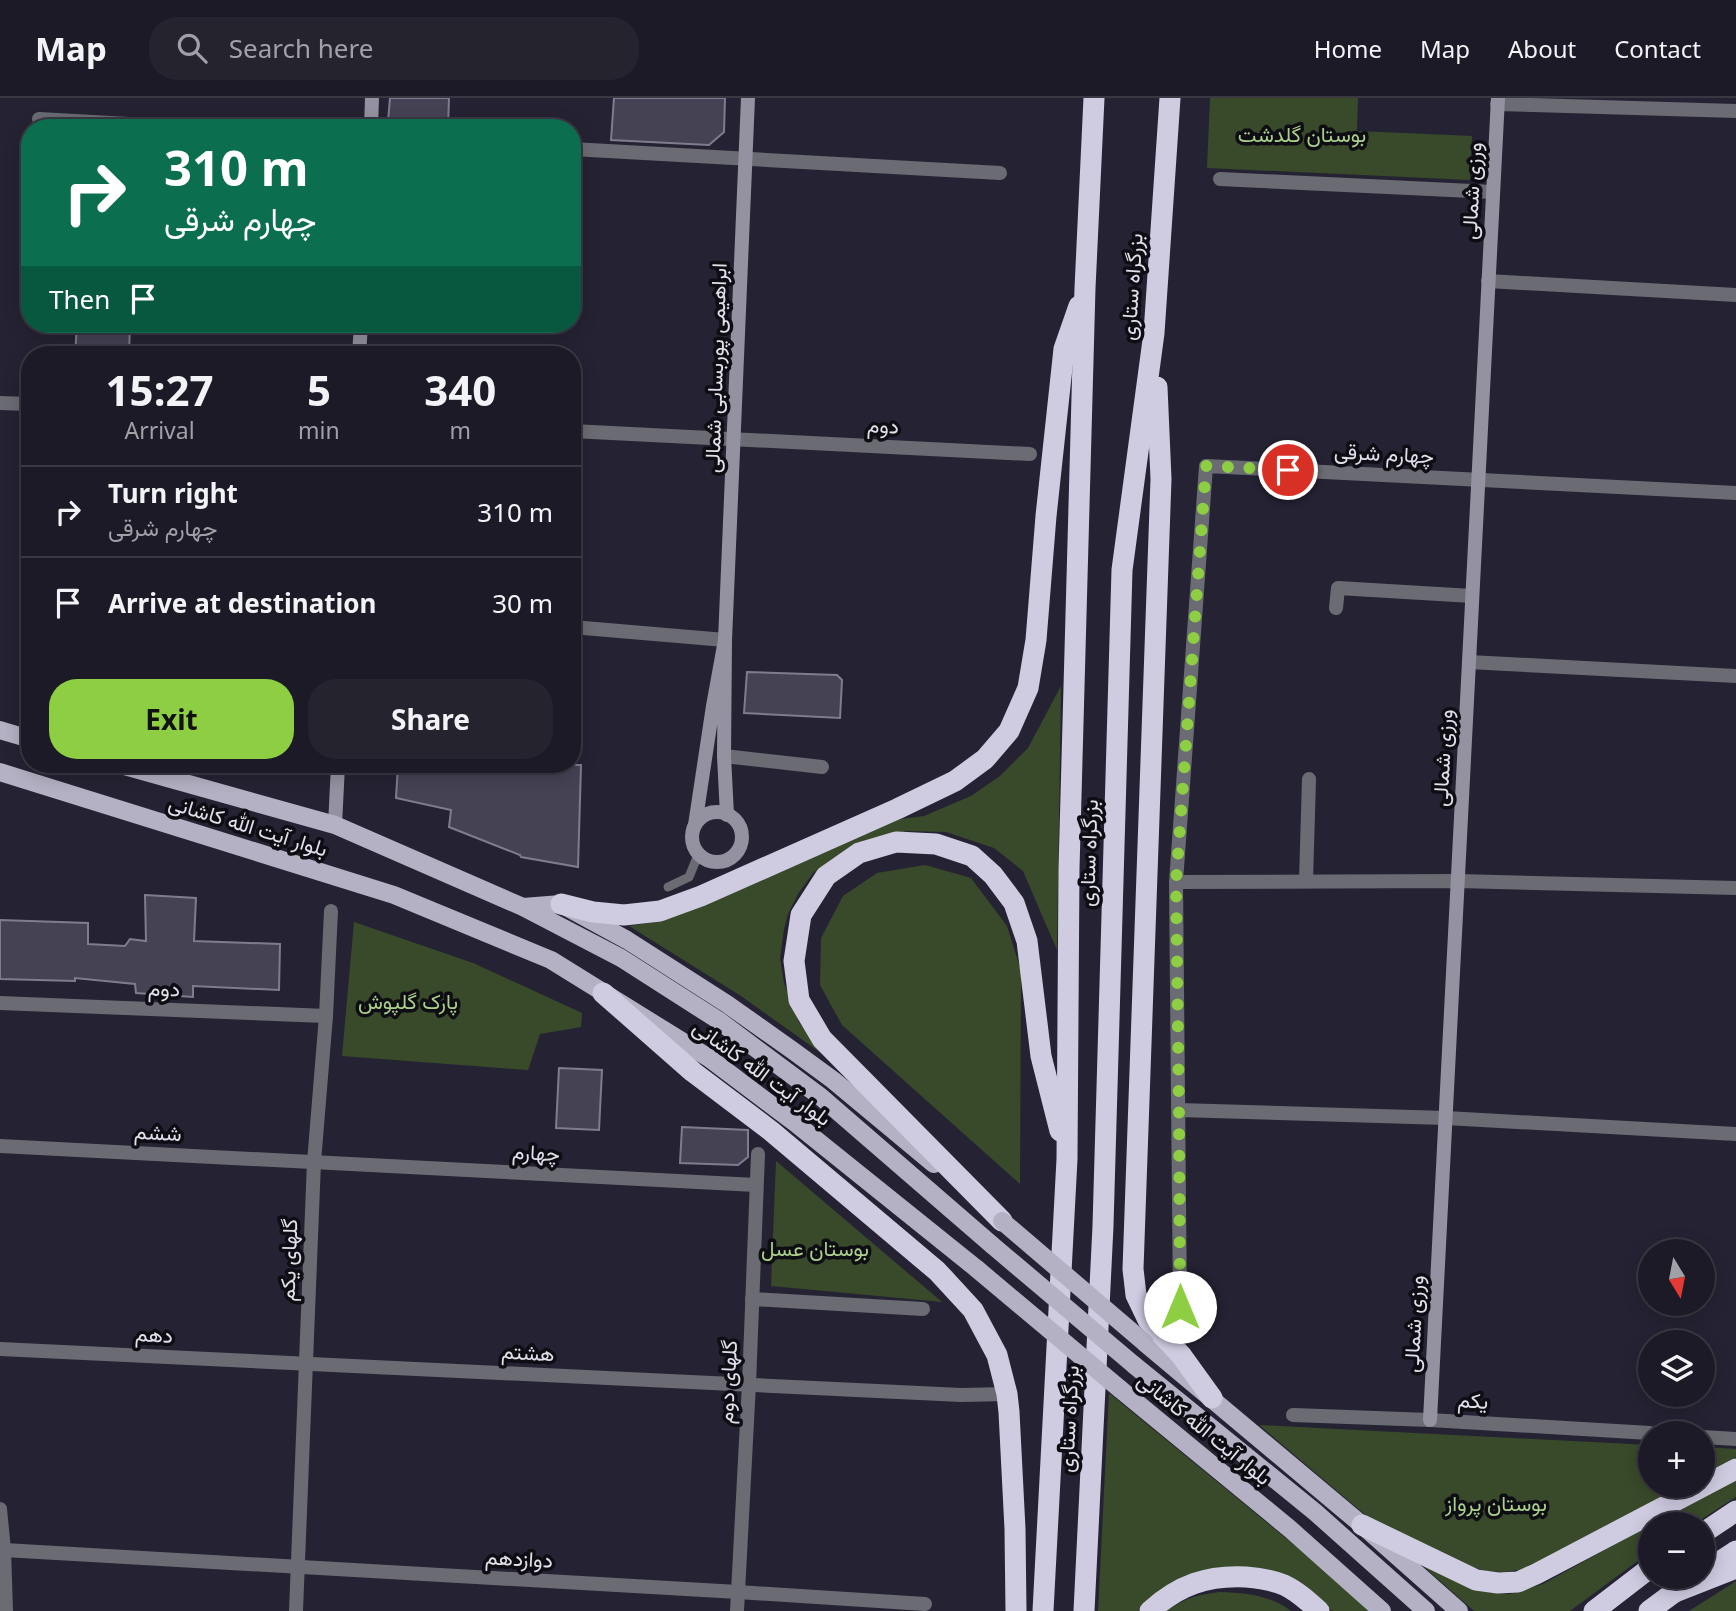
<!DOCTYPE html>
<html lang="en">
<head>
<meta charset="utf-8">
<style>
  body { margin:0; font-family:"Noto Sans",Vazirmatn,sans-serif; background:#25232e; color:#f1f3f6; height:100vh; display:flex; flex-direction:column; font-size:26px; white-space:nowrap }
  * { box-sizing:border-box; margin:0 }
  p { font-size:23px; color:#a0a1a7 }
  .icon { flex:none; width:38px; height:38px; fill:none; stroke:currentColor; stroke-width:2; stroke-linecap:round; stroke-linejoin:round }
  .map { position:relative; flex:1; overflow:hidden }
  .side { position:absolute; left:21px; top:248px; width:560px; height:427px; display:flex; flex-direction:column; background:#1c1a26; border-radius:28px; box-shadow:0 4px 18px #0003,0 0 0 2px #3a3843 }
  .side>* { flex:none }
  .hud { position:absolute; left:21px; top:21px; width:560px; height:214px; border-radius:28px; box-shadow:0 4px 18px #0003,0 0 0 2px #3a3843; background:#0b6e4f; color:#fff; overflow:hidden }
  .needle { width:46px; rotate:170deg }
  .buttons { position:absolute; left:1638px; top:1141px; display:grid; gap:14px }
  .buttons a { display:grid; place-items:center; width:77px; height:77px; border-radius:50%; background:#1c1a26; box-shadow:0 4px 18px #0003,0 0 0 2px #3a3843; font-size:35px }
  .pin { position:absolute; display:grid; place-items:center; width:60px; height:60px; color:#fff; margin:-30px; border:4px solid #fff; border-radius:50%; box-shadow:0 2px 7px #0007 }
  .me { position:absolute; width:77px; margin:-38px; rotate:0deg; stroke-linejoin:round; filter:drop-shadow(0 0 5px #0008) }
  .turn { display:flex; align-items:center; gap:24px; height:147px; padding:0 28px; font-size:32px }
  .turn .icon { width:91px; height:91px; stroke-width:2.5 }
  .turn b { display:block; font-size:49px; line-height:60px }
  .then { display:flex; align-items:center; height:66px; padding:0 28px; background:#0003; gap:14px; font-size:26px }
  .eta { display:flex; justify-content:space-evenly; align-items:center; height:119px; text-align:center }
  .eta b { font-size:42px; font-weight:700; line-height:49px }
  .cta { display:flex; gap:14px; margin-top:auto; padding:14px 28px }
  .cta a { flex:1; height:80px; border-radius:28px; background:#8ece43; color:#111; font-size:28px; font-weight:700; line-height:80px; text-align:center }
  .cta a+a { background:#25232e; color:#f1f3f6 }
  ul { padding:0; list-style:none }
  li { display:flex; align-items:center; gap:21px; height:91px; padding:0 28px; border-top:2px solid #3a3843 }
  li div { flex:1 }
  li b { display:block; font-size:26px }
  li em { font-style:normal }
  header { display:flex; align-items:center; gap:42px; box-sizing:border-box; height:98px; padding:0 35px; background:#1c1a26; border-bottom:2px solid #3a3843 }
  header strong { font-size:33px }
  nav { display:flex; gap:38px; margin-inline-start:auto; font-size:24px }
  .search { width:490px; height:63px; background:#25232e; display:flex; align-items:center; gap:18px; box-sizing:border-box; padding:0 24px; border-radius:28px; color:#a0a1a7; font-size:26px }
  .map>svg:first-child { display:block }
  .green { fill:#394a2a }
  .building { fill:#454254; stroke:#7f7c90; stroke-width:2 }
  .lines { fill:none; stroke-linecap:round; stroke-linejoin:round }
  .lane { stroke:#6b6b73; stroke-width:9 }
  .street { stroke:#6b6b73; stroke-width:14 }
  .secondary { stroke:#9492a0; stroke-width:14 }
  .primary { stroke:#b3b1c3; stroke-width:18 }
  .highway { stroke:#cfcce2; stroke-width:21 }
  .primary-bridge { stroke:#b3b1c3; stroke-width:18 }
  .route { stroke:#8ece43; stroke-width:12; stroke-dasharray:0 21.6 }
  .labels { text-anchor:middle; stroke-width:7; stroke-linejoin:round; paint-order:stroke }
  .park-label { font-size:21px; fill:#abd08a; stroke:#0e0d14 }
  .street-label { font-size:21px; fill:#e0dfea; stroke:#0e0d14 }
</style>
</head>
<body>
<header>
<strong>Map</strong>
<div class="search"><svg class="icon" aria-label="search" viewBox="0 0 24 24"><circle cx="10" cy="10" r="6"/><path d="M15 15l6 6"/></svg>Search here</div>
<nav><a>Home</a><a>Map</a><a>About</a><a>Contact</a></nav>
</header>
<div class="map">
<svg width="1736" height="1513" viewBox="0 0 1736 1513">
  <rect width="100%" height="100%" fill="#252333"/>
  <g class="green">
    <polygon points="1210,0 1358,0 1357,33 1472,38 1470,82 1207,70"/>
    <polygon points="1061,588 1057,852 1023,773 994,750 946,734 907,733 868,742 831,762 813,775 798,796 788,816 784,831 780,860 784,885 799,924 821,955 741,898 629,828 662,823 893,722 924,718 971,698 1000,678 1028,650"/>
    <polygon points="925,767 971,780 1007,828 1021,873 1020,1086 842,927 820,887 821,840 843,798 877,775"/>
    <polygon points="354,824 473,865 582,915 581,929 540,936 528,972 342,958"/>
    <polygon points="776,1063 942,1204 771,1188"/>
    <polygon points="1109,1295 1316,1465 1369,1513 1332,1513 1314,1495 1208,1471 1186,1478 1160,1492 1138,1513 1098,1513"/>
    <polygon points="1259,1327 1650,1347 1650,1388 1682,1388 1524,1471 1505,1474 1486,1473 1465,1467 1369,1420"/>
    <polygon points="1703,1349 1736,1351 1736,1359 1703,1377"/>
    <polygon points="1736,1382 1736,1399 1694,1426 1652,1426"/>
    <polygon points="1650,1427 1650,1454 1570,1513 1474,1513 1422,1467 1477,1492 1493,1495 1510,1496 1543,1486"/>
    <polygon points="1736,1483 1736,1513 1689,1513 1730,1487"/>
    <path d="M 1220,1494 C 1246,1495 1270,1497 1291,1513 L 1166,1513 C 1186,1500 1196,1497 1220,1494 Z"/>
  </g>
  <g class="building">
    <polygon points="390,0 449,0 448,30 394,30 388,23"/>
    <polygon points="614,0 725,0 724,34 709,47 611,42"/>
    <polygon points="77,226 130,226 129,257 75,257"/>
    <polygon points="747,574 837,577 842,582 840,620 744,615"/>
    <polygon points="398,667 581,667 578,769 521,759 520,757 449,729 451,712 396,700"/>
    <polygon points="145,797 196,800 194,843 280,846 279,892 193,888 193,899 136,895 135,886 75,880 75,883 0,881 0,822 88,825 88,846 125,848 130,841 146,843"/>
    <polygon points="559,970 602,972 599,1032 556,1030"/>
    <polygon points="682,1029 748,1032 748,1059 738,1067 680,1065"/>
  </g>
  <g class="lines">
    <polyline class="lane" points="668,789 689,779 698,757"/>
    <g class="street">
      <polyline points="1497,6 1736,13"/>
      <polyline points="39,21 201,30"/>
      <polyline points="572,51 1000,75"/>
      <polyline points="1220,81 1493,94"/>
      <polyline points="1488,183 1736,197"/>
      <polyline points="0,305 30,306"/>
      <polyline points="572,333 1030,356"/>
      <polyline points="1336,510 1338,490 1472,498"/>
      <polyline points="572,529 725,542"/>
      <polyline points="1469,564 1736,578"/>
      <polyline points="724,658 822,669"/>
      <polyline points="1306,783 1309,681"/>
      <polyline points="1176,784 1458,783 1736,790"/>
      <polyline points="0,905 326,918"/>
      <polyline points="1179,1012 1446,1020 1736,1036"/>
      <polyline points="0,1048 756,1087"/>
      <polyline points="752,1201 923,1211"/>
      <polyline points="1180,1209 1176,784 1206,368 1736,395"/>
      <polyline points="0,1251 961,1297 1007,1296"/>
      <polyline points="1293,1317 1430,1322 1650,1335"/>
      <polyline points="1703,1339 1736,1341"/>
      <polyline points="0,1411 4,1452 6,1513"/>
      <polyline points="4,1452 738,1494 925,1506"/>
      <polyline points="296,1513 314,1064 326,918 331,813"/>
      <polyline points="737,1513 749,1286 758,1056"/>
    </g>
    <g class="secondary">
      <polyline points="371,30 372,0"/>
      <polyline points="359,257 361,226"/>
      <polyline points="725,542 748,0"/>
      <circle cx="717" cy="739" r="25"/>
      <polyline points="335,727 338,667"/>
      <polyline points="695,727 713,608 725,542 724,658 727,717"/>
      <polyline points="1430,1322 1498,0"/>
    </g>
    <g class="primary">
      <polyline points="0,632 30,641"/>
      <polyline points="121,667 335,727 523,809 621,860 718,922 821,999 992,1147"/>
      <polyline points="0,674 394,797 551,862 709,960 794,1024 977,1171"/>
      <polyline points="523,809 561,806 627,842 727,906 792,952 833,982 934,1066"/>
      <polyline points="1145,1245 1362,1427 1459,1513"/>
      <polyline points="1134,1267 1315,1414 1426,1513"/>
      <polyline points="1120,1291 1290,1431 1382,1513"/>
    </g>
    <g class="highway">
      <polyline points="1157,289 1161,381 1133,1171 1136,1197 1148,1222 1181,1257 1212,1300"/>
      <polyline points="561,806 593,814 624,817 660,813 701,798 897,711 955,683 985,661 1009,633 1028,590 1036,542 1046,418 1064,251 1079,208"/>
      <polyline points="603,895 693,974 771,1033 937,1173 973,1212 997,1257 1007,1296 1009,1314 1015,1431 1016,1513"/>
      <polyline points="1002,1123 822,941 799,902 794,863 801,817 826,778 859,755 896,744 936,746 972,758 993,777 1014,805 1027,843 1041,958 1060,1033"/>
      <polyline points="1362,1427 1476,1482 1498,1485 1518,1484 1536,1476 1736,1371"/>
      <polyline points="1703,1435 1736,1413"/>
      <polyline points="1707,1472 1736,1453"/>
      <polyline points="1675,1494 1736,1470"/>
      <polyline points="1043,1513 1067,1061 1069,771 1085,190 1094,0"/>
      <polyline points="1084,1513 1103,1128 1122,472 1154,235 1170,0"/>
      <path d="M 1150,1513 C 1179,1487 1207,1477 1246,1479 C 1258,1480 1272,1482 1284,1487 C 1297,1493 1308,1503 1319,1513"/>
      <polyline points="1594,1513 1650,1470"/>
      <polyline points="1649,1513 1684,1487"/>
    </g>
    <g class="primary-bridge">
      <polyline points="1002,1123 1145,1245"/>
      <polyline points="992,1147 1134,1267"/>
      <polyline points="977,1171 1120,1291"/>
    </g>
  </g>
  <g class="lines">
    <polyline class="route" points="1180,1209 1179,1012 1176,784 1206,368 1288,372"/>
  </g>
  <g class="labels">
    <g class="park-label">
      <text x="1302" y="44">بوستان گلدشت</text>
      <text x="408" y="911">پارک گلپوش</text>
      <text x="815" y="1158">بوستان عسل</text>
      <text x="1496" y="1413">بوستان پرواز</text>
    </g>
    <g class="street-label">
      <text transform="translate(1472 93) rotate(-87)" y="7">ورزی شمالی</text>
      <text transform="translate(1132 189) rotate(-86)" y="7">بزرگراه ستاری</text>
      <text transform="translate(716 270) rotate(-88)" y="7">ابراهیمی پوربسابی شمالی</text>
      <text transform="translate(883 328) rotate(3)" y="7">دوم</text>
      <text transform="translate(1384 356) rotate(3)" y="7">چهارم شرقی</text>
      <text transform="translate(1443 660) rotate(-87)" y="7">ورزی شمالی</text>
      <text transform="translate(248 728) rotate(17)" y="7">بلوار آیت الله کاشانی</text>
      <text transform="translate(1089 755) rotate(-88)" y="7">بزرگراه ستاری</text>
      <text transform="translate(164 891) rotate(2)" y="7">دوم</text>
      <text transform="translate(762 975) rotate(36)" y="7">بلوار آیت الله کاشانی</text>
      <text transform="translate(158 1035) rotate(3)" y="7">ششم</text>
      <text transform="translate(536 1055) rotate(3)" y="7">چهارم</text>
      <text transform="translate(289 1162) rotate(-88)" y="7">گلهای یکم</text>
      <text transform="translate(1414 1226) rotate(-87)" y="7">ورزی شمالی</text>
      <text transform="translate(154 1237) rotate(3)" y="7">دهم</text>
      <text transform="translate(528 1255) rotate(3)" y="7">هشتم</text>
      <text transform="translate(728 1284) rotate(-87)" y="7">گلهای دوم</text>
      <text transform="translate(1473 1303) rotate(4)" y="7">یکم</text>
      <text transform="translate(1069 1321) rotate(-87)" y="7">بزرگراه ستاری</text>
      <text transform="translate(1204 1331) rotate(39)" y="7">بلوار آیت الله کاشانی</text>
      <text transform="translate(519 1461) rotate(3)" y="7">دوازدهم</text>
    </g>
  </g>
</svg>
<div class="buttons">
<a><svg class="needle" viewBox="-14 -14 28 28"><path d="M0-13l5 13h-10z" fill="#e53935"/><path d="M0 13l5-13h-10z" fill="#a0a1a7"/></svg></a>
<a><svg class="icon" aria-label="layers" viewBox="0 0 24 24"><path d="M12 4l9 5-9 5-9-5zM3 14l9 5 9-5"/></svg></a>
<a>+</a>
<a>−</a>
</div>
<div class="pin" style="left:1288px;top:372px;background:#d93025"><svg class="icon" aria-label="arrive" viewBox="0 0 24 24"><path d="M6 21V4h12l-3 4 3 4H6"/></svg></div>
<svg class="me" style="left:1180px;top:1209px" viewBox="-20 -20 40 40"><circle r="19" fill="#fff"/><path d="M0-13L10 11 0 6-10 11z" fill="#8ece43"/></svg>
<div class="hud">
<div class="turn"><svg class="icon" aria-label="right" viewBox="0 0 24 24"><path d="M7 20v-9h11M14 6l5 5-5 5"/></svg><div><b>310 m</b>چهارم شرقی</div></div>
<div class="then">Then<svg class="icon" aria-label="arrive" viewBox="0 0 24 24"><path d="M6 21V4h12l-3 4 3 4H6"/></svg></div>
</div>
<section class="side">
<div class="eta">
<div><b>15:27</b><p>Arrival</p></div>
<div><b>5</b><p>min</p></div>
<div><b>340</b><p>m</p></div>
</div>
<ul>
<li><svg class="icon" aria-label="right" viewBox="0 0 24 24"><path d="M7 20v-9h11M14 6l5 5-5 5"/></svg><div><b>Turn right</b><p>چهارم شرقی</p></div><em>310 m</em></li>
<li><svg class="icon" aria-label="arrive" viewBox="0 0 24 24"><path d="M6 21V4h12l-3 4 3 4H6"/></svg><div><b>Arrive at destination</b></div><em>30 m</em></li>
</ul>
<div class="cta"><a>Exit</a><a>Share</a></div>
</section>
</div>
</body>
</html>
